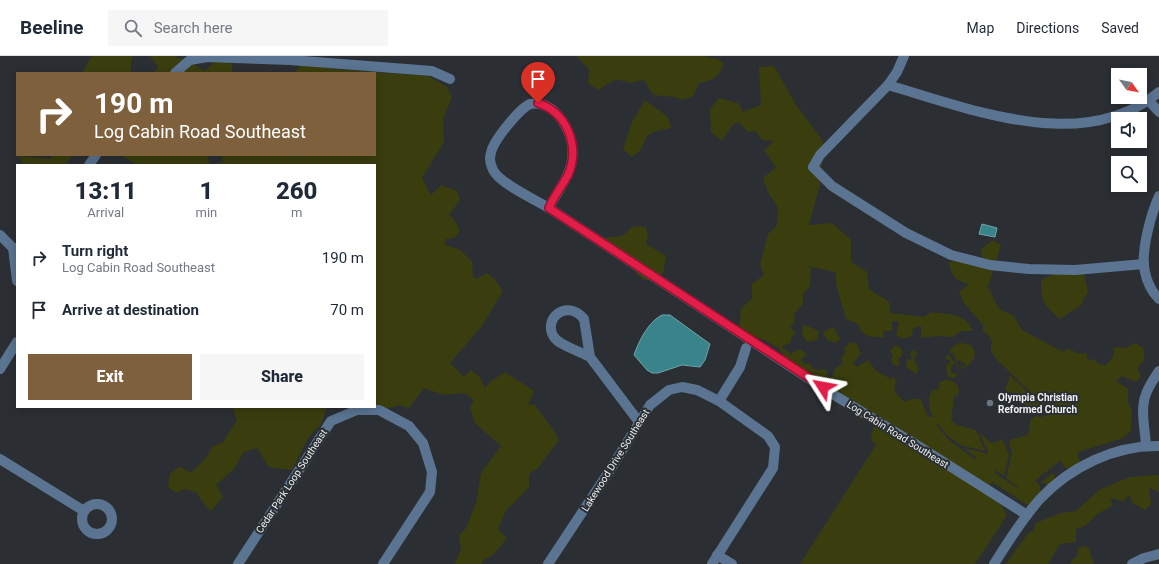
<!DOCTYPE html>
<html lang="en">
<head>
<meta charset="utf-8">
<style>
  body { margin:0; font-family:Roboto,sans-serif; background:#f6f6f7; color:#1f2937; height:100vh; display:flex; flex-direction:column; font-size:15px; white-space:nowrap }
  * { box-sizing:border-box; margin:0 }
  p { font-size:13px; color:#747a83 }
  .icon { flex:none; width:22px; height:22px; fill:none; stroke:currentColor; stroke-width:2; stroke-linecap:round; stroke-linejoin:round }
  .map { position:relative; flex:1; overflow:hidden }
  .panel { position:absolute; left:16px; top:108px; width:360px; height:244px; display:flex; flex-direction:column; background:#fff; border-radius:0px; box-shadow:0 2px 10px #0003 }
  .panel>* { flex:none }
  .banner { position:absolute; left:16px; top:16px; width:360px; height:84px; border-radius:0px; box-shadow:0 2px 10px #0003; background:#7e613c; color:#fff; overflow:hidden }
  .needle { width:26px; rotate:123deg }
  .fabs { position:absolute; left:1111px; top:12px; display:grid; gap:8px }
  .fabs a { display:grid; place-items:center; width:36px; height:36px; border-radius:0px; background:#fff; box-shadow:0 2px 10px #0003; font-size:20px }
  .pin { position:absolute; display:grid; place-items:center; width:34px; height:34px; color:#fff; margin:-41px -17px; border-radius:50% 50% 50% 0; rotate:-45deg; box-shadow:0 0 4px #0007 }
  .pin .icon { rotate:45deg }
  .me { position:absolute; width:44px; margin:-22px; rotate:304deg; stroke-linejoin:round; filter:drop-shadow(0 0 3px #0008) }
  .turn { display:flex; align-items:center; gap:14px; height:84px; padding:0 12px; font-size:18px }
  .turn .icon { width:52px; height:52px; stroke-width:2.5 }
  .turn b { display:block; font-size:28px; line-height:34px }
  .eta { display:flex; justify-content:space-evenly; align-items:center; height:68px; text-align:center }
  .eta b { font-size:24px; font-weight:800; line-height:28px }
  .cta { display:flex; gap:8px; margin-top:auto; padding:8px 12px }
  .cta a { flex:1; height:46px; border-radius:0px; background:#7e613c; color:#fff; font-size:16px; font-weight:800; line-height:46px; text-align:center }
  .cta a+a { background:#f6f6f7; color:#1f2937 }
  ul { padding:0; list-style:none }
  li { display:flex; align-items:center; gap:12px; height:52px; padding:0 12px }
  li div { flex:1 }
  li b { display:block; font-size:15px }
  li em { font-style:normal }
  header { display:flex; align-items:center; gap:24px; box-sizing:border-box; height:56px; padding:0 20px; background:#fff; border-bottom:1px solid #e0e1e3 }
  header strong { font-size:19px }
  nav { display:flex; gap:22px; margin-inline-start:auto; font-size:14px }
  .search { width:280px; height:36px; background:#f6f6f7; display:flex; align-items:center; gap:10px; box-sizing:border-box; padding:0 14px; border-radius:0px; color:#747a83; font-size:15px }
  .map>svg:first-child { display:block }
  .green { fill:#3a3e0e; fill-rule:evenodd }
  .water { fill:#39848a; stroke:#6fa5aa }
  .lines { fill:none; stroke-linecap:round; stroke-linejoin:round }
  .minor { stroke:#5a7492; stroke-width:10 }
  .route-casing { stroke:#92132f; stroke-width:10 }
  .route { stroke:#e11d48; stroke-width:7 }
  .worship-dot { fill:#6b7280; stroke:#2b2f33; stroke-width:1.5 }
  .labels { text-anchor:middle; stroke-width:4; stroke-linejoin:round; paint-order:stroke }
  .poi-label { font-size:10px; font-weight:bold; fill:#edf1f3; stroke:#2b2f33; text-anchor:start }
  .street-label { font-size:10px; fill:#edf1f3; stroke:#2b2f33 }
</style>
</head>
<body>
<header>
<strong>Beeline</strong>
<div class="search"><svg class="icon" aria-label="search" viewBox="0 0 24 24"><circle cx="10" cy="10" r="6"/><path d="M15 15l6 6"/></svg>Search here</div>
<nav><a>Map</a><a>Directions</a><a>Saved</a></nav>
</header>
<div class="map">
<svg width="1159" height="508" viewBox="0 0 1159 508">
  <rect width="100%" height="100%" fill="#2b2f33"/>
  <g class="green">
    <polygon points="94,0 133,0 131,5 131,17 82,17 91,1"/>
    <polygon points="150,0 177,0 176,2 185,3 205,15 217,3 232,8 232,17 154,17 158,11"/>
    <path d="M 578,0 L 703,0 L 718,3 L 724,8 C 718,21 713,25 699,27 L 693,40 L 683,44 L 674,41 L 653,39 L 644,24 L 630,27 L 616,23 L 598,34 L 588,27 L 589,13 L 577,1 Z"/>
    <polygon points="302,7 335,13 429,20 447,31 452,41 443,63 444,86 422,122 431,139 441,129 457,135 460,144 449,159 454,163 460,175 454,182 445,183 445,189 459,193 472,205 473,221 476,223 487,217 495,224 503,235 482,270 450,307 464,321 471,314 480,321 485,332 491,325 505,316 534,335 528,348 535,349 554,375 559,384 538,412 529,418 529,431 505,456 498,474 507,482 493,499 484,504 481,508 455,508 461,493 459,480 466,472 476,447 481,417 501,390 475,367 470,351 474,344 464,337 444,339 424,332 409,352 400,349 379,354 375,351 375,109 137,109 121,99 207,99 210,109 223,106 221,99 291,99 292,101 294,99 375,99 375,17 295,17"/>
    <path d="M 774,10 L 796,49 L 823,85 L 821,124 L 809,169 L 832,167 L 851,184 L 851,206 L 867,216 L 869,233 L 889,246 L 890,257 L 924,261 L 931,256 C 949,259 965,256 973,275 L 961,275 L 953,281 L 936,280 L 921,282 L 921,270 L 913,272 L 912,280 L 903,283 L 896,279 L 899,266 L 892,265 L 892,275 L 883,275 L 884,281 C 871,281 863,282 858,268 L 846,263 L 836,228 L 836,216 L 811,211 L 802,206 L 811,212 L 810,230 L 803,238 L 803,248 L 794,258 L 795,265 L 790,272 L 796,277 L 791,281 L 791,286 L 782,291 L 792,299 L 793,296 L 800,293 L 807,298 L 801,304 L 804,308 L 810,307 L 812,312 L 817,314 L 826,313 L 828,321 L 832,321 L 835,313 L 843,307 L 841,303 L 846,296 L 844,292 L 850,286 L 857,288 L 861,298 L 853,307 L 857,311 L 868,304 L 876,315 L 886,320 L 890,324 L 893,321 L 897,324 L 894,331 L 897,339 L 905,346 L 911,343 L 921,343 L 924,352 L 929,361 L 933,361 C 928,351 927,344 932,334 L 938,334 L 940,326 L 946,324 L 955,326 L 959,332 L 958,339 L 954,341 L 951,364 L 957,369 L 976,374 L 985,395 L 960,389 L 946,378 L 937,366 L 937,370 L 950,385 L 976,404 L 977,402 L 964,392 L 988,398 L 988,396 L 979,376 L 991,387 L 996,386 L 1002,383 L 1009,399 L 1004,420 L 995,414 L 995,417 L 1017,432 L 1018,431 L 1006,422 L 1012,397 L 1009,387 L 1010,386 L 1010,384 L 1028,379 L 1031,362 L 1034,362 L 1035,360 L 1042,361 L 1049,358 L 1044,349 L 997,304 L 991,295 L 991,288 L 993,286 L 988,279 L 983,275 L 983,269 L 964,247 L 959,236 L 969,228 C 956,225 951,220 949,207 L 965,199 L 984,204 L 980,194 L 993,184 L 1001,189 L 988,231 L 999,253 L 1014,260 L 1022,274 L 1063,296 L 1068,292 L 1078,298 L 1086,297 L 1088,304 L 1093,303 L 1100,309 L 1106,309 L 1113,301 L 1114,291 L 1126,292 L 1135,287 L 1143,292 C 1145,301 1145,306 1137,312 L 1141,320 L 1136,326 L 1122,320 L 1116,325 L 1128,333 L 1128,346 L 1132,355 L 1131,374 L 1123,382 L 1081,395 L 1077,398 L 1082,410 L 1074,415 L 1064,411 L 1061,404 L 1050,413 L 1047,413 L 1048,416 L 1044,417 L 1035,425 L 1039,428 L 1042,438 L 1029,450 L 992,426 L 985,437 L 1002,450 L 1007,459 L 975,508 L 800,508 L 876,389 L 871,383 L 874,368 L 855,360 L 851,346 L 842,350 L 799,320 L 778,292 L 765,284 L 745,277 L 739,272 L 741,253 L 752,242 L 752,228 L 764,219 L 760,208 L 768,178 L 777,169 L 778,152 L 768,136 L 763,122 L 776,111 L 764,94 L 774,85 L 762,84 L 756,75 L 748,76 L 739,66 L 732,69 L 722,85 L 711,76 L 710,53 L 719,42 L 738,47 L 743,56 L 761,49 L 759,11 Z"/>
    <path d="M 645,44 L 668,61 L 671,72 C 663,74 652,74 647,81 C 640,92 645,92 632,101 L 623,93 L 632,66 Z"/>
    <polygon points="52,99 73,99 65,109 23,109 19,100 50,103"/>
    <polygon points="634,170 646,171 648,181 646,188 666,200 663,217 654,224 643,224 603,182 622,180"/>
    <path d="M 1057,217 L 1084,218 L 1088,236 L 1080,250 L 1060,263 C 1044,249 1041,246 1041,224 Z"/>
    <polygon points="803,268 819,275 817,284 807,286 802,279"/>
    <polygon points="834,271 840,283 836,287 827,284 823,278 826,274"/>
    <polygon points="961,287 971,289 975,296 974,303 964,313 960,310 962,309 964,312 965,310 964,307 958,304 958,308 954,300 955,299 954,297 952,298 949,295 955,289"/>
    <polygon points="895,290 899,290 903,296 901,301 898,303 900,306 898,310 894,309 891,306 893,300 890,294"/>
    <polygon points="911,295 915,295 917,298 914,303 919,313 916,318 913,316 905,310 908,303 910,304 913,301 910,299"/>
    <path d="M 947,298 L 952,302 L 951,303 L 952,305 L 954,305 L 961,315 L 954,322 L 951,322 L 947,319 L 946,308 L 947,309 L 949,308 L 950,305 L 948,303 L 946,304 ZM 954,308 L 960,314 L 960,316 L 956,318 L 950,316 L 952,309 Z"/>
    <polygon points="1010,319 1042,350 1040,359 1032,357 1016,340 1013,340 1012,337 1005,335"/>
    <polygon points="232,351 256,352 257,351 327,351 321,368 308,382 292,414 269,411 257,392 243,397 234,413 216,429 223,441 211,455 206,451 197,437 185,433 176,437 168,431 170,418 180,410 191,417 206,402 212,391 223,386 237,364"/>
    <polygon points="1053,417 1055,421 1055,428 1047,429 1041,426"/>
    <polygon points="1159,419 1159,436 1149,432 1151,448 1145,454 1132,447 1130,439 1123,445 1110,442 1113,449 1096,459 1085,470 1076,473 1076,486 1060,488 1048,508 1006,508 1028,477 1033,475 1036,467 1061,457 1076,455 1099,434 1130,421"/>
    <polygon points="1084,490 1089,492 1094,508 1070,508 1072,504 1077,500 1078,492"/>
  </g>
  <g class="water">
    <polygon points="982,168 997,172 995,181 979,178"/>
    <path d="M 662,259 L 670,259 L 710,288 L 705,304 L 700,311 L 682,309 L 658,317 L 652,317 L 647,314 L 634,299 C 639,285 648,266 662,259 Z"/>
  </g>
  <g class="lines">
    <g class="minor">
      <polyline points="904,0 897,16 888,29 820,99 813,111 832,130 906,177 951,199 990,209 1029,213 1075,214 1144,208"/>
      <polyline points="175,17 190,4 207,1 290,4 432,15 450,23"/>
      <path d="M 888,29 C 971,53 1083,99 1159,36"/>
      <polyline points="1149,45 1159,56"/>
      <polyline points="89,109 96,99"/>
      <path d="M 1159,140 C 1151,158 1140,197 1145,216 C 1147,226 1152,236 1159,243"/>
      <path d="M 549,152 C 554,141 562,131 567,120 C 578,98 572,73 555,56 C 549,50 539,46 530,48 C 520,52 499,79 494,89 C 492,92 490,99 490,103 C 490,107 493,115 495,117 C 505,130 534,143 549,152 L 834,339 L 915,388 L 1027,459"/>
      <polyline points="0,179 13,192"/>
      <polyline points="17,192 13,192 17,225"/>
      <path d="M 590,301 C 581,296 559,289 554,281 C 542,263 567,242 584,263 L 590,301 L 639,366"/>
      <polyline points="0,313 17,286"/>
      <polyline points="719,345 740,311 746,292"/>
      <path d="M 1146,389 C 1145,373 1140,353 1146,338 C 1149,329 1154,323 1159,315"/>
      <polyline points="0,403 84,455"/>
      <circle cx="97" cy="463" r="15"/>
      <polyline points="717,499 732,508"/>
      <polyline points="238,508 331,365 357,354 379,354 409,370 423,387 432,416 430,436 383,508"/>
      <polyline points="548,508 612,411 650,349 669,334 682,331 697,334 719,345 768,380 775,391 773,412 712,508"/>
      <path d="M 994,508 C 1008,486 1022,463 1040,443 C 1070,411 1115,389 1159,390"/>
      <polyline points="1132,508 1144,502 1159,498"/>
    </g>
  </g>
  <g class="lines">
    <g class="route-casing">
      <path id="route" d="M 538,47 C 568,57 580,91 568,119 C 562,130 554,140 549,152 L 823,331"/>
    </g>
    <use href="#route" class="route"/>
  </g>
  <circle class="worship-dot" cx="990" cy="347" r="4"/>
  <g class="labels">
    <g class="poi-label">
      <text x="998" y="345">Olympia Christian<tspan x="998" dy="12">Reformed Church</tspan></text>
    </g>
    <g class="street-label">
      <text transform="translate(898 378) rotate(32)" y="4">Log Cabin Road Southeast</text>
      <text transform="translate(615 404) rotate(-58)" y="4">Lakewood Drive Southeast</text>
      <text transform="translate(291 425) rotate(-57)" y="4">Cedar Park Loop Southeast</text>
    </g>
  </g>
</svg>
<div class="fabs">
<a><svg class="needle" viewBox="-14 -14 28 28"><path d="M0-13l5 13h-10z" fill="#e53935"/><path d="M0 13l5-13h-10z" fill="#747a83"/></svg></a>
<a><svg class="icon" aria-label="sound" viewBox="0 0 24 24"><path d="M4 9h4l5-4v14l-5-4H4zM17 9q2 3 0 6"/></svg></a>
<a><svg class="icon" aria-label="search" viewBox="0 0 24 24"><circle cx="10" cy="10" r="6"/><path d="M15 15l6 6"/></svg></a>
</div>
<div class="pin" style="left:538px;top:47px;background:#d93025"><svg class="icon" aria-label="arrive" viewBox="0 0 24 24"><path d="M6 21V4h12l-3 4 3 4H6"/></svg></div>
<svg class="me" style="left:823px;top:331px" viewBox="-20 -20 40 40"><path d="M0-17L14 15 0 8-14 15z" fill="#e11d48" stroke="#fff" stroke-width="4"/></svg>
<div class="banner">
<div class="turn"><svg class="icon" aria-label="right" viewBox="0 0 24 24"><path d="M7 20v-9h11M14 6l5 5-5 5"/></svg><div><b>190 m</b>Log Cabin Road Southeast</div></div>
</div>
<section class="panel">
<div class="eta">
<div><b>13:11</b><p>Arrival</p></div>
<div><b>1</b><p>min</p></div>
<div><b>260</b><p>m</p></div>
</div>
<ul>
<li><svg class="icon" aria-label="right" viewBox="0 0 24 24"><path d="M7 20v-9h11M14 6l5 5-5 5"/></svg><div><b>Turn right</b><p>Log Cabin Road Southeast</p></div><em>190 m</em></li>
<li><svg class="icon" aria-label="arrive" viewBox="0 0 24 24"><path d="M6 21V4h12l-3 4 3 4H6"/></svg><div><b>Arrive at destination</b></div><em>70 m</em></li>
</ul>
<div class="cta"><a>Exit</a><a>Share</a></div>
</section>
</div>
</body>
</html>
